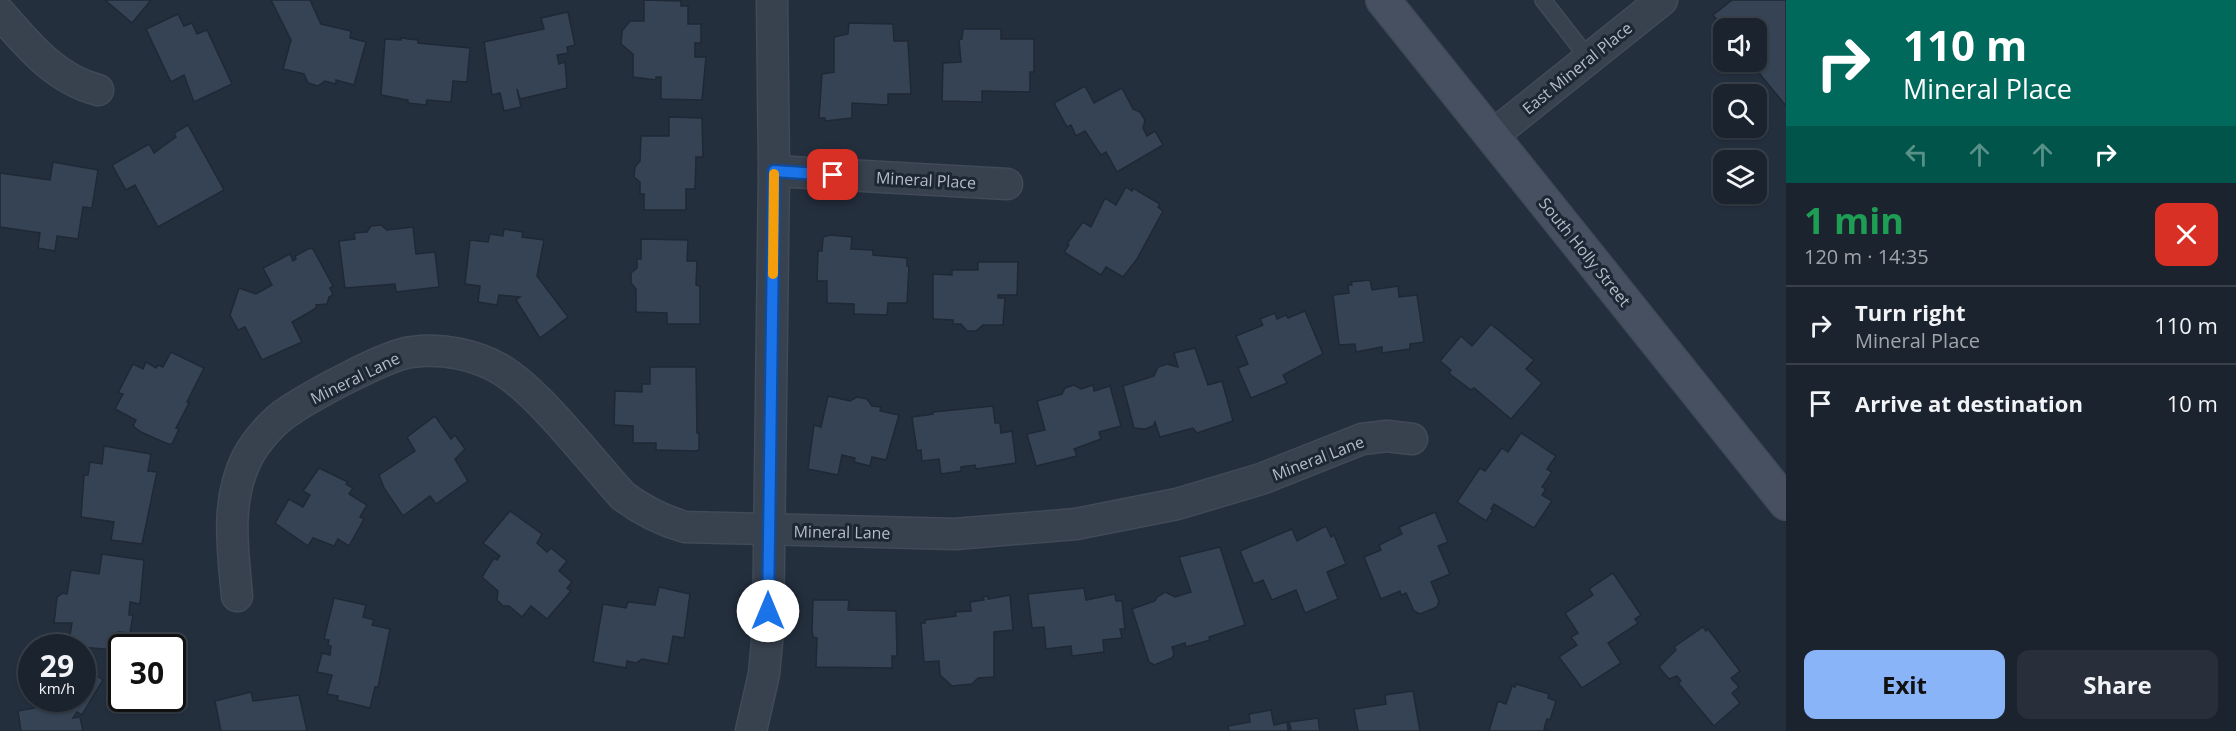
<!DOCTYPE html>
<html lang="en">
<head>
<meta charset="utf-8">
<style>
  body { margin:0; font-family:"Open Sans",sans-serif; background:#282f3a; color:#f1f3f6; height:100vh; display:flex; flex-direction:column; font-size:22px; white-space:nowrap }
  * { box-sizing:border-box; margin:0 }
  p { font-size:20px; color:#a0a4aa }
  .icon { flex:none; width:33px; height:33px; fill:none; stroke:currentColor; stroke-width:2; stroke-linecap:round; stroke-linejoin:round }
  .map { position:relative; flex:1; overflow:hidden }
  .panel { display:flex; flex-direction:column; background:#1b232e; width:450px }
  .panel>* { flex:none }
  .banner { background:#00695c; color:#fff; overflow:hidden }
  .tools { position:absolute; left:1713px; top:18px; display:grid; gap:12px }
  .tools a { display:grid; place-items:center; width:54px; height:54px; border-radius:12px; background:#1b232e; box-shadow:0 2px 4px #0004,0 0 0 2px #39404a; font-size:30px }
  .speed { position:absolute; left:18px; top:634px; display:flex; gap:12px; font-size:30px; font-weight:700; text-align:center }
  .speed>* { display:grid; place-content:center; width:78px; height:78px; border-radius:50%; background:#1b232e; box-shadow:0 2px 4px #0004,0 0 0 2px #39404a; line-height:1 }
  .speed small { font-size:15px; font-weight:400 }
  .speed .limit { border:3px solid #111; border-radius:9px; background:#fff; color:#111 }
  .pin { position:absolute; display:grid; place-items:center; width:51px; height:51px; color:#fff; margin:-26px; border-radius:12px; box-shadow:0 3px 9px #0006 }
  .me { position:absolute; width:66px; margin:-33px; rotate:0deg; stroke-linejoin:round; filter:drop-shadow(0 0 4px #0008) }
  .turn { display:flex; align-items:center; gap:21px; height:126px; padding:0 18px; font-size:27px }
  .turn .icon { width:78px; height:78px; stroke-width:2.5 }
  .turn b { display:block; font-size:42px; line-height:51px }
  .lanes { display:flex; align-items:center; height:57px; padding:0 18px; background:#0003; justify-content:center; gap:30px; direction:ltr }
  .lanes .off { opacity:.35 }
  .round { display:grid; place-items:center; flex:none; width:63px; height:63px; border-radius:12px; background:#282f3a }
  .headline { display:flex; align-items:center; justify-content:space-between; height:102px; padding:0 18px }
  h1 { font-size:36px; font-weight:700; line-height:45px; color:#1e9e55 }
  .action { display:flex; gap:12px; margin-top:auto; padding:12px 18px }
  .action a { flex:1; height:69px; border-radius:12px; background:#8ab4f8; color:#111; font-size:24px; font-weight:700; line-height:69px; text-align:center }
  .action a+a { background:#282f3a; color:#f1f3f6 }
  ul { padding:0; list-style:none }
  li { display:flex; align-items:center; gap:18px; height:78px; padding:0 18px; border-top:2px solid #39404a }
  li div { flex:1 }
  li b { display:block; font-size:22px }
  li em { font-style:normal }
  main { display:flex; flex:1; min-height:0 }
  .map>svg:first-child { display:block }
  .building { fill:#364354; stroke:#1f2835; stroke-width:1.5 }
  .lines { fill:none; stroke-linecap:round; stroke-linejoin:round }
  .service-casing { stroke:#414a57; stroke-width:18 }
  .minor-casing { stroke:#414a57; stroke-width:33 }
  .secondary-casing { stroke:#414a57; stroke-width:36 }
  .service { stroke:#38414e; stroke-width:15 }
  .minor { stroke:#38414e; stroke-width:30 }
  .secondary { stroke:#465061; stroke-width:33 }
  .route-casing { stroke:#114b97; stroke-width:15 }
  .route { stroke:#1a73e8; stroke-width:10 }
  .slow { stroke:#f59e0b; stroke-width:10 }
  .labels { text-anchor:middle; stroke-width:6; stroke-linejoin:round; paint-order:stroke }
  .street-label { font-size:16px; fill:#b4bcc9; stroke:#1d2633 }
</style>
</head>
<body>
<main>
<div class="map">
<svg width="1786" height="731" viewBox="0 0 1786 731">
  <rect width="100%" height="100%" fill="#242f3e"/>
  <g class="building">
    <polygon points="105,0 151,0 132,23"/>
    <polygon points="271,0 310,0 321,24 351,31 350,38 366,42 354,85 336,80 336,84 325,81 318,86 308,83 304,74 283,69 291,40"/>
    <polygon points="644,0 681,1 681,6 688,6 688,24 701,24 701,43 695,43 695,57 706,57 702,100 661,99 661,77 656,77 656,80 633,77 633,54 621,44 622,31 630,21 644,21"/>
    <polygon points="1732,0 1786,0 1786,106 1750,62 1756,62 1756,28 1724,28 1713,15"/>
    <polygon points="568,12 575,45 567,47 568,53 557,55 559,64 565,62 567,88 520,99 517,89 521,107 504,111 500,93 492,95 484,42 544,29 541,18"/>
    <polygon points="178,14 184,26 192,23 197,34 207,30 232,84 194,102 184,75 171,82 146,29"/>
    <polygon points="849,23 893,24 894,41 908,41 911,94 888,94 888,105 852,103 852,118 825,121 825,118 819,118 822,74 834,72 834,37 848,34"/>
    <polygon points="963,29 1001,29 1001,39 1034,39 1034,72 1030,72 1030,92 982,91 982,102 942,101 943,63 961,62 959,40 962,39"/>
    <polygon points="401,38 418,40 418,43 470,48 467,82 453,81 451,102 427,100 426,105 408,103 408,100 381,95 385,39 401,40"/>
    <polygon points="1085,86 1094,103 1122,88 1133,109 1140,112 1145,120 1143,128 1147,136 1155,131 1163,145 1117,172 1106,152 1101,155 1085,131 1076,136 1071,125 1067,127 1054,103"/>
    <polygon points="669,117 702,118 703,157 696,157 695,189 686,189 686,210 644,210 644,194 640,194 640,182 634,177 635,167 640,161 641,136 669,136"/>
    <polygon points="188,125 224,190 158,227 135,185 126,190 112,165 149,144 154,153 176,137 174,133"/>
    <polygon points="53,162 98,170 92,208 83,207 78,239 57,236 55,251 38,248 40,233 0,227 0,173 50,180"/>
    <polygon points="1126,187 1132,191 1133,188 1160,204 1158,207 1163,211 1137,259 1123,277 1106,267 1101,275 1064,252 1069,245 1067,244 1083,222 1091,227 1105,198 1116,205"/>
    <polygon points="381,225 387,230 413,227 416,254 435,252 439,287 396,292 395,284 345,288 339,241 355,239 354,233 367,232 371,226"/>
    <polygon points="504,229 523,232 522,237 544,240 537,276 568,317 540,338 516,300 520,297 499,295 497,305 478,302 480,286 465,284 470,240 488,242 490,234 503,236"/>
    <polygon points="830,235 852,237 851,249 873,250 873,255 907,258 907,266 909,266 907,303 888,303 887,315 854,314 854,304 827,303 827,281 817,281 818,251 822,251 823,237"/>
    <polygon points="641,239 688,240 687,261 697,261 696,285 700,286 700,324 667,324 667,313 636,312 636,289 631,283 631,273 637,268 637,259 641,259"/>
    <polygon points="310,248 313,249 333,286 330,288 333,295 329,297 327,304 316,305 317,307 308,313 292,322 302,342 262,360 245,327 238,330 230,315 239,288 256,294 272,285 263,268 290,254 293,261 296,259 295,256"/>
    <polygon points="978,262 1018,262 1017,295 998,295 998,298 1005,298 1003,325 983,325 976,331 967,331 961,324 953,324 953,320 933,319 933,274 952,275 952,270 978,270"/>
    <polygon points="1370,280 1372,290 1398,286 1399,297 1417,295 1424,342 1410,344 1410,349 1382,353 1382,347 1356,352 1355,344 1339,345 1333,295 1349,293 1348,285 1352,285 1351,282"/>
    <polygon points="1305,311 1323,354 1283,375 1287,383 1251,398 1238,368 1248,364 1236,336 1263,325 1260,319 1275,313 1277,319 1286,315 1288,318"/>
    <polygon points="1491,324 1534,360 1526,369 1542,383 1511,419 1474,388 1471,390 1451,375 1449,372 1451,370 1440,361 1461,336 1472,346"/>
    <polygon points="1195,348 1208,385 1222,381 1233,421 1197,433 1193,428 1160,437 1155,422 1153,426 1145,429 1134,428 1123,386 1154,376 1158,367 1167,364 1178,367 1174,353"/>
    <polygon points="171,352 204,368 187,402 189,403 176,428 179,429 172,444 168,444 141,432 133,426 136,420 115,409 123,394 118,393 133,364 143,369 146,362 156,368 158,365 163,367"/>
    <polygon points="650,367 696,367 697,433 699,433 699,450 696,451 656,450 656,443 633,443 633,426 614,425 615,391 642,392 642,384 650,384"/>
    <polygon points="1074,385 1081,389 1093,385 1094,391 1110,386 1121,426 1099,432 1101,439 1074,449 1077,456 1036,466 1027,434 1045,430 1037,401 1062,394 1065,388"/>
    <polygon points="828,396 850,401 857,397 867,399 872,406 881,407 880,411 899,415 886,460 872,457 870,466 854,462 855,458 842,455 838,475 808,469 814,425 821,427"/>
    <polygon points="993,406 995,423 1000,423 1001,433 1012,431 1016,463 976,469 975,465 961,467 961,471 941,474 939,459 922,461 921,450 917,451 912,417 933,414 933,412"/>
    <polygon points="435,416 451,439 455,435 465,449 455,459 468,481 436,504 430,496 403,516 384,488 379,475 415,451 407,437"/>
    <polygon points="1521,433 1556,456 1547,469 1552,472 1542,487 1546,489 1542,495 1552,501 1534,528 1494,504 1491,509 1493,510 1486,521 1457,502 1480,468 1485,471 1502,448 1508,452"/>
    <polygon points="104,446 151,454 148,471 157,472 142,544 111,540 114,522 81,517 84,475 88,475 90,462 102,464"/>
    <polygon points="319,468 348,482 346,484 353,488 349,494 367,505 360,517 364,519 349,546 338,539 334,546 313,538 308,546 275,523 289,499 303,507 310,495 303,491"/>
    <polygon points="510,511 542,534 537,543 547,552 551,548 567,561 559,571 572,582 567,588 571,591 547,619 531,606 522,617 509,606 503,606 497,600 498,591 482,577 494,558 497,560 500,556 483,543"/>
    <polygon points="1435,512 1448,542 1438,546 1450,574 1431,582 1439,601 1437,607 1420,614 1414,611 1406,593 1401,595 1400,591 1381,599 1364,557 1381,550 1379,545 1402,534 1399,527"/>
    <polygon points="1326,526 1331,537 1334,535 1346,564 1327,572 1338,599 1305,613 1296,590 1272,600 1263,580 1254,584 1240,551 1292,529 1297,541"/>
    <polygon points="1220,547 1245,625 1209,637 1210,640 1186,647 1185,643 1172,647 1174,654 1172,658 1154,665 1149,662 1132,609 1155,601 1157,597 1165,592 1175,597 1191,592 1179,557"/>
    <polygon points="102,554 144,560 140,604 130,602 129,615 133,615 130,633 118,632 116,650 68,646 72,623 54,623 57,597 63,593 67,594 71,570 99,574"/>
    <polygon points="1613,573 1641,615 1635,619 1638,623 1634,626 1608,643 1621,663 1582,688 1559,657 1577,645 1571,637 1578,633 1565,613 1593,595 1589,589"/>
    <polygon points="659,587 690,594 684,638 673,636 668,664 642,659 636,663 627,661 626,668 593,662 603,604 626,608 628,602 655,605"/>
    <polygon points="1084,588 1086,600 1115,594 1116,601 1122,601 1125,629 1120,629 1122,638 1103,640 1104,652 1072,656 1071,646 1046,649 1044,627 1032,628 1028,594"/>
    <polygon points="1010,595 1013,630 994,632 994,677 978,678 972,684 952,686 940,675 939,661 924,662 921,623 925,623 925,620 956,616 955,612 971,611 970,602 984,600 983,597 988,596 988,599"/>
    <polygon points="334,598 366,605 363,617 374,620 372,625 390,629 378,687 375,687 370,708 337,700 338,696 327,694 332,675 317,672 322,653 330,655 331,646 328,645 329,640 324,639"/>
    <polygon points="813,600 849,600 848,610 896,611 897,656 892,656 892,668 816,667 817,638 813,637 812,630"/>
    <polygon points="1703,627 1706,631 1708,629 1740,671 1731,678 1739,687 1732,693 1740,703 1714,726 1678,683 1681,681 1677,676 1669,679 1659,667 1676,650 1674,647"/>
    <polygon points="82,666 103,680 83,713 82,715 77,712 73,718 80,717 83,731 21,731 18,711 40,707 39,700 82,699"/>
    <polygon points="1516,684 1549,694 1548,698 1556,701 1550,720 1547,719 1544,729 1551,731 1489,731 1498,701 1506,704 1512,686 1515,687"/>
    <polygon points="1413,691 1420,731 1358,731 1354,709 1386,704 1385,695"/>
    <polygon points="251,692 253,701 299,695 307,731 221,731 215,701"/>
    <polygon points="1271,710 1274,725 1287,722 1288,730 1291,729 1289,722 1318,718 1320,731 1229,731 1228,726 1250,722 1249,714"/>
  </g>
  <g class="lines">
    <g class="service-casing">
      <polyline id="service" points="1543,0 1589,59"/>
    </g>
    <g class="minor-casing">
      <g id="minor">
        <path d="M 0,13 C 28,45 55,79 98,90"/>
        <polyline points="1492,136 1662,0"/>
        <polyline points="774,171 1007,184"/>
        <path d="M 237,596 C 233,550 225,502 247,458 C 256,441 273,421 289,411 C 311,396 388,354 412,352 C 441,348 474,354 500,369 C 540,393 590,460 623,496 C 643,511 661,520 685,527 L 955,534 L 1076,524 L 1177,504 L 1261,479 L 1362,439 L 1387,436 L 1412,439"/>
        <polyline points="751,731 764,674 768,631 774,171 772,0"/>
      </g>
    </g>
    <g class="secondary-casing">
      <polyline id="secondary" points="1383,0 1786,503"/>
    </g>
    <use href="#service" class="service"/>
    <use href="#minor" class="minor"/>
    <use href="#secondary" class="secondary"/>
  </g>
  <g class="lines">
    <g class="route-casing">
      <polyline id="route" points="768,611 774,171 833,175"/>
    </g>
    <use href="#route" class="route"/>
    <polyline class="slow" points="773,274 774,174"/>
  </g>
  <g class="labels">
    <g class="street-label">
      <text transform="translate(1577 68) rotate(-39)" y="6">East Mineral Place</text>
      <text transform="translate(926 180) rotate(3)" y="6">Mineral Place</text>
      <text transform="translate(1585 252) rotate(51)" y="6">South Holly Street</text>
      <text transform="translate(355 378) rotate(-26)" y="6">Mineral Lane</text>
      <text transform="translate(1318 458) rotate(-21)" y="6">Mineral Lane</text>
      <text transform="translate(842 532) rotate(1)" y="6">Mineral Lane</text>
    </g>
  </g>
</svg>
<div class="tools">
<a><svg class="icon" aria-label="sound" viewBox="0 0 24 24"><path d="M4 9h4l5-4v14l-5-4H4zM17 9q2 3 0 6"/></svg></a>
<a><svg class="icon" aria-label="search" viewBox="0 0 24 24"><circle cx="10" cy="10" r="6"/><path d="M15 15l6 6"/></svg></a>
<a><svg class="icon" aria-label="layers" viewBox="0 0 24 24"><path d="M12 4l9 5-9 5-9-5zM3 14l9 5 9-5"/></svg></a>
</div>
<div class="speed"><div>29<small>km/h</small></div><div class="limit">30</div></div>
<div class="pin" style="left:833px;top:175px;background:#d93025"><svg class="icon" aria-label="arrive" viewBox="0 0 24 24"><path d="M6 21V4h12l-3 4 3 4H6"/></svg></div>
<svg class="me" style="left:768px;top:611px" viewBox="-20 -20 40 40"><circle r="19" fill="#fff"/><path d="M0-13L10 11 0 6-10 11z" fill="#1a73e8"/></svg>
</div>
<section class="panel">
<div class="banner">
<div class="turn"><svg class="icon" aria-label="right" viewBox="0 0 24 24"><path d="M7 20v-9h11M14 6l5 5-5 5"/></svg><div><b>110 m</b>Mineral Place</div></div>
<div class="lanes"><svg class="icon off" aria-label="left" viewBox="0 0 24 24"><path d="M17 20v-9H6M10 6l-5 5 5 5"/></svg><svg class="icon off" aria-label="ahead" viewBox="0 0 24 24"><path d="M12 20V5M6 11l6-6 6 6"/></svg><svg class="icon off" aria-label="ahead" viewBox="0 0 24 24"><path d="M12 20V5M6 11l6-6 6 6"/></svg><svg class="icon" aria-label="right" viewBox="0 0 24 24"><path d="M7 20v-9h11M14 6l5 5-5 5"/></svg></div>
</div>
<div class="headline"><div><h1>1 min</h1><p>120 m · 14:35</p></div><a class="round" style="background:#d93025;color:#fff"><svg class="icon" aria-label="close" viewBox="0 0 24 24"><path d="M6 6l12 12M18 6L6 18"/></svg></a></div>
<ul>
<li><svg class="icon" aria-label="right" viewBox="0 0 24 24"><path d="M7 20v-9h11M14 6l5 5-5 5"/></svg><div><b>Turn right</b><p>Mineral Place</p></div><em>110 m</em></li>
<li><svg class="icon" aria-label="arrive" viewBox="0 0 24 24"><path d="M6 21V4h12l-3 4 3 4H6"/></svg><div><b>Arrive at destination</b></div><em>10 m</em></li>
</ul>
<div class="action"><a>Exit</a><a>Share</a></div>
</section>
</main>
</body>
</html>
